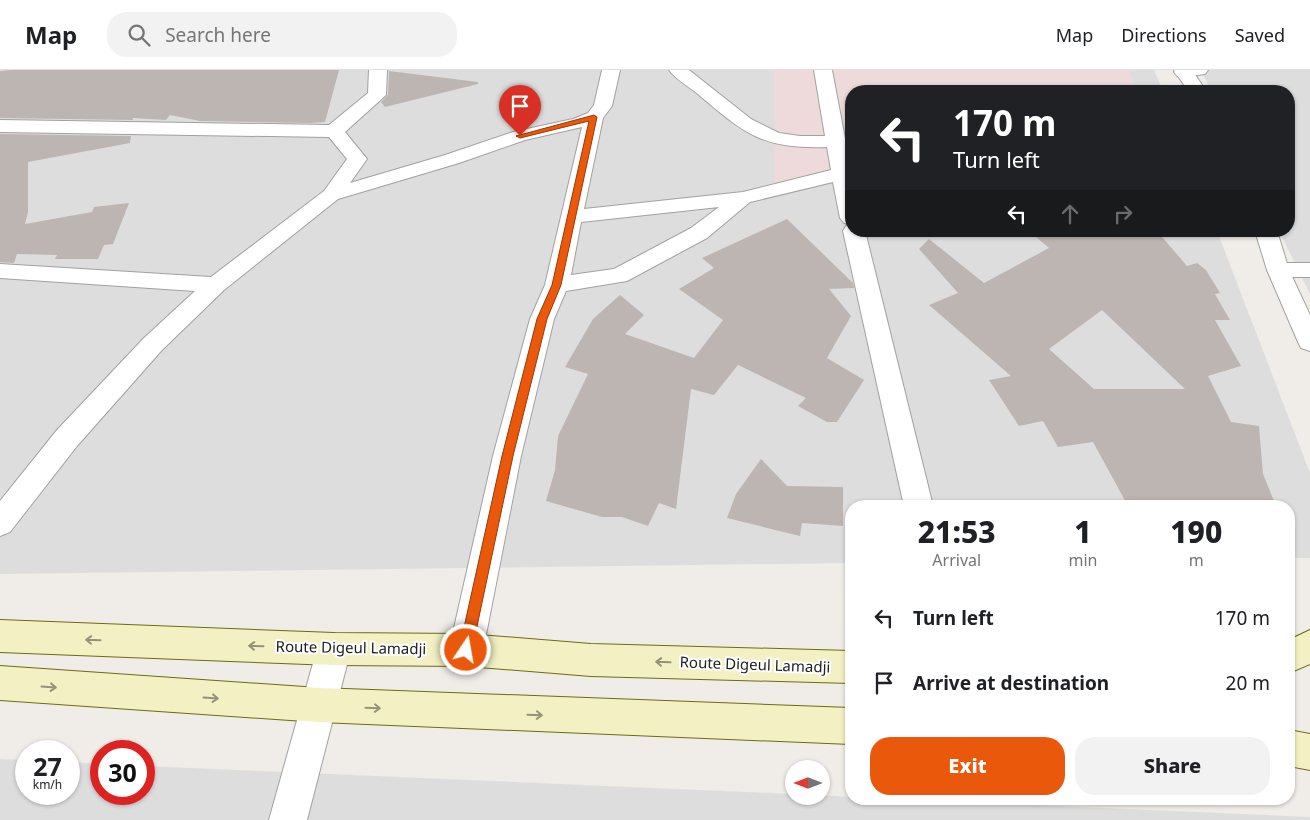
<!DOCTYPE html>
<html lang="en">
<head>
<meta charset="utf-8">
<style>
  body { margin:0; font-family:"Noto Sans",sans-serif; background:#f2f2f2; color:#202124; height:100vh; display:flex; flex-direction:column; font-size:19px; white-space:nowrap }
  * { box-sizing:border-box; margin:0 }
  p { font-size:16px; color:#757577 }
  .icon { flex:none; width:28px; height:28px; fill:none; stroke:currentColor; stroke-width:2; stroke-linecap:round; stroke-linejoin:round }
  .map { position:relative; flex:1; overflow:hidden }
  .details { position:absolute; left:845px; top:430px; width:450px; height:305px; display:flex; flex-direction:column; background:#fff; border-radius:20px; box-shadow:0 1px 4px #0004 }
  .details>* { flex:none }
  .top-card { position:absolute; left:845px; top:15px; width:450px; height:152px; border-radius:20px; box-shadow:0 1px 4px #0004; background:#202124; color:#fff; overflow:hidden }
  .needle { width:32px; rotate:270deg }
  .controls { position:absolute; left:785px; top:690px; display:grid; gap:10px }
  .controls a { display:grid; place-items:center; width:45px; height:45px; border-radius:50%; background:#fff; box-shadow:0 1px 4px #0004; font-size:25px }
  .speed { position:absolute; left:15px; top:670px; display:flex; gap:10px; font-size:25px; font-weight:700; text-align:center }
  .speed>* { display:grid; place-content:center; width:65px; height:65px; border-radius:50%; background:#fff; box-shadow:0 1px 4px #0004; line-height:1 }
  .speed small { font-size:12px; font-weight:400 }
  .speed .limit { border:8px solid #d22; background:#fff; color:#111 }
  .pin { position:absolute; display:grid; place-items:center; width:42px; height:42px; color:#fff; margin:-51px -21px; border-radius:50% 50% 50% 0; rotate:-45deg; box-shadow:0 0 5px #0007 }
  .pin .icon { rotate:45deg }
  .me { position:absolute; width:55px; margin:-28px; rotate:12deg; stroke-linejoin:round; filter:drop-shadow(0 0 4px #0008) }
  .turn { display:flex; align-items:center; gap:18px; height:105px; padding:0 25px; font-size:22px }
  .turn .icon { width:65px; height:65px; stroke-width:2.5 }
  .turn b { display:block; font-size:35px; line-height:42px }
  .lanes { display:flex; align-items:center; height:48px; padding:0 25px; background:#0003; justify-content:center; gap:25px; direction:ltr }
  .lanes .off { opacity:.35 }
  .eta { display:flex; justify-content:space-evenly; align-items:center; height:85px; text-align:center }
  .eta b { font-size:30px; font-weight:800; line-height:35px }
  .primary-button { display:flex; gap:10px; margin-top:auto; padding:10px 25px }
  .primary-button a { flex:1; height:58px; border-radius:20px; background:#ea580c; color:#fff; font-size:20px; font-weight:800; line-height:58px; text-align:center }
  .primary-button a+a { background:#f2f2f2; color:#202124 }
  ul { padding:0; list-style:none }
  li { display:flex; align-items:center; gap:15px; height:65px; padding:0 25px }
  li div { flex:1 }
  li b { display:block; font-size:19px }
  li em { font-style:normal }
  header { display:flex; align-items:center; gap:30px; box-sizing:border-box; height:70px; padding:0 25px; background:#fff; border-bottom:1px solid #e0e0e0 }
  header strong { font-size:24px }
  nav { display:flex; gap:28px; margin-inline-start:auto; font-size:18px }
  .search { width:350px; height:45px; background:#f2f2f2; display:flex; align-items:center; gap:12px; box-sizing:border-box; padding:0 18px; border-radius:20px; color:#757577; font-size:19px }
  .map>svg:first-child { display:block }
  .residential { fill:#deddde }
  .commercial { fill:#eedadb }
  .building { fill:#bdb5b1; fill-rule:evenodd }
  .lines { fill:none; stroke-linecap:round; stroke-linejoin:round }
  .minor-casing { stroke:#a1a1a1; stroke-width:2 }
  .tertiary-casing { stroke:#a1a1a1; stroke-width:2 }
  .secondary-casing { stroke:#6b6c12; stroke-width:2 }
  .minor { fill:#fff; fill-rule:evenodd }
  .tertiary { fill:#fff; fill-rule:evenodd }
  .secondary { fill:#f3f1c3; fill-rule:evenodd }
  .oneway { stroke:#94937a }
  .route { fill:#ea580c; stroke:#983908 }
  .labels { text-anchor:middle; stroke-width:4; stroke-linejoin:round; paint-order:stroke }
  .near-street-label { font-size:15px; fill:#202020; stroke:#fff }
</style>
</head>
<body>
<header>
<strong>Map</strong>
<div class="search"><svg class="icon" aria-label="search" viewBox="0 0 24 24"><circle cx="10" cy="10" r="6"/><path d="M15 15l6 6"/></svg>Search here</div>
<nav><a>Map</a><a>Directions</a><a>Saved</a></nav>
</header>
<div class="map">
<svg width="1310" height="750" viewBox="0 0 1310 750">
  <rect width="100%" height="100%" fill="#f0ece8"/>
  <g class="residential">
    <polygon points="0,0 1154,0 1163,21 851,21 851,161 1217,161 1310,403 1310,488 1289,488 1289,436 851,436 851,493 0,504"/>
    <polygon points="1201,0 1310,0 1310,224 1279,161 1289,161 1289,21 1211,21"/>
    <polygon points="0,689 26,690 26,724 69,724 69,692 101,694 101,724 144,724 144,696 794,724 794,726 821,725 851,727 851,729 896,729 1310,747 1310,750 0,750"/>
  </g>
  <polygon class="commercial" points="774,0 1129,0 1136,21 851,21 851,105 775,126"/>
  <g class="building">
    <polygon points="13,0 339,0 325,52 310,53 200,51 170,45 166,50 133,48 133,50 0,48 0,1"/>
    <polygon points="389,1 478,12 478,14 385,37 381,32 388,25"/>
    <polygon points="0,64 131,66 130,73 28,92 28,142 25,154 92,142 94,137 129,133 113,174 104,175 98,189 55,189 57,185 17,184 14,193 0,192"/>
    <polygon points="787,149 853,213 854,218 829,219 851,246 827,288 864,310 837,352 827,352 798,336 806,328 738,295 714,325 691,319 676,439 659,433 648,456 622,447 602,447 546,431 555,400 558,366 588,304 565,297 593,249 620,225 644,245 625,264 694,288 723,250 679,219 714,198 702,188"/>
    <path d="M 1029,161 L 1157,161 L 1187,196 L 1197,193 L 1206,200 L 1220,223 L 1215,224 L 1230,250 L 1215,250 L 1241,296 L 1208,306 L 1231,352 L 1259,356 L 1263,404 L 1276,436 L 1128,436 L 1093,372 L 1058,377 L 1043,351 L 1019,356 L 989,310 L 1011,306 L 929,235 L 958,223 L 919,179 L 929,169 L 984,213 L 1049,178 ZM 1102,240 L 1185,319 L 1094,319 L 1049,279 Z"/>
    <polygon points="761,389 787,416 843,417 843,456 802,453 800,466 727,448 736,424"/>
  </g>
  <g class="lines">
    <g class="minor-casing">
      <g id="minor">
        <path d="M 369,0 L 387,0 L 386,25 L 345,62 L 367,89 L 350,113 L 445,85 L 513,62 L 573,49 L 588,43 L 594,35 L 602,0 L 620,0 L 612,36 L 603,48 L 584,139 L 743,122 L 831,100 L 827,77 C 763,79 746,65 699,25 C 690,17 676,10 669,0 L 689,0 L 751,49 L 779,63 L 800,66 L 825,66 L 814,0 L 832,0 L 850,95 L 851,95 L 851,154 L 844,153 L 840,148 L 833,112 L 750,132 L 707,168 L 627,211 L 566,221 L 554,249 L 521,386 L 483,580 L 478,591 L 466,596 L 454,591 L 449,580 L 493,386 L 530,249 L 545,215 L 582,57 L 525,70 L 459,93 L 338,129 L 224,220 L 162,280 L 77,376 L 10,462 L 0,466 L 0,431 L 57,360 L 144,268 L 195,221 L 0,208 L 0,194 L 211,207 L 324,121 L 347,89 L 329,67 L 0,62 L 0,50 L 329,55 L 368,23 ZM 719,137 L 691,158 L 614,199 L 571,205 L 581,152 Z"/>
        <polygon points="1176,0 1208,0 1205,4 1183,7 1177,6 1174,2"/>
        <polygon points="851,155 851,161 865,161 933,436 904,436 843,161 846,156"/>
        <polygon points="1278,193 1310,193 1310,207 1278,207 1270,205 1267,200 1270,195"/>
        <polygon points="334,563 346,568 351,579 307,750 269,750 317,579 322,568"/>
      </g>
    </g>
    <g class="tertiary-casing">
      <g id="tertiary">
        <polygon points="1174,0 1192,0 1206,21 1188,21"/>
        <polygon points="1255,161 1277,161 1289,200 1310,245 1310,281 1301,278 1298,272 1267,200"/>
      </g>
    </g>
    <g class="secondary-casing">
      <g id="secondary">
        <polygon points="0,550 334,563 466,564 591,574 851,581 851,613 591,606 466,596 334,595 0,582"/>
        <polygon points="1310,560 1310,594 1289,603 1289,570"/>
        <polygon points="0,596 319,618 851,638 851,674 319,652 0,630"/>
        <polygon points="1289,660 1310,664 1310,700 1289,696"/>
      </g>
    </g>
    <use href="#minor" class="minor"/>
    <use href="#tertiary" class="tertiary"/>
    <use href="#secondary" class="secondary"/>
  </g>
  <defs><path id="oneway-shaft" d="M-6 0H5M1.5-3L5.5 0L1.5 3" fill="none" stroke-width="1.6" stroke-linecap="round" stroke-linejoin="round" transform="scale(1.25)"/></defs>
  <g class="oneway">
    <use href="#oneway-shaft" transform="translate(93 570) rotate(-178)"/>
    <use href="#oneway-shaft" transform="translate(256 576) rotate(-178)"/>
    <use href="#oneway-shaft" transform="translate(663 592) rotate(-178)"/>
    <use href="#oneway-shaft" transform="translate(49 617) rotate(4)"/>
    <use href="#oneway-shaft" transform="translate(211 628) rotate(4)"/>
    <use href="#oneway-shaft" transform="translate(373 638) rotate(2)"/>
    <use href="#oneway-shaft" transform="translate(535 645) rotate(2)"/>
  </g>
  <polygon class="route" points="594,45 597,47 561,215 547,249 513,386 472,580 470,584 466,586 461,584 459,580 502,386 537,249 552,215 589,51 520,68 516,66"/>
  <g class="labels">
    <g class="near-street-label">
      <text transform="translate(351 578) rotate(1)" y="5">Route Digeul Lamadji</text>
      <text transform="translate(755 595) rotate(2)" y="5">Route Digeul Lamadji</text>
    </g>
  </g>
</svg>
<div class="controls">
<a><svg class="needle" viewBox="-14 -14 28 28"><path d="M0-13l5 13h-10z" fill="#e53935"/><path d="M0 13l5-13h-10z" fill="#757577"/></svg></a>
</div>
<div class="speed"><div>27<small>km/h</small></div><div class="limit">30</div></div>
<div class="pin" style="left:520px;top:66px;background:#d93025"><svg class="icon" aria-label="arrive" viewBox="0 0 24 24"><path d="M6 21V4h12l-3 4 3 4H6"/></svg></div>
<svg class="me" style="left:466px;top:580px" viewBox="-20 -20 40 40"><circle r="17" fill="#ea580c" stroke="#fff" stroke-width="3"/><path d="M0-11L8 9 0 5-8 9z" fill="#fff"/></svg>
<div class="top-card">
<div class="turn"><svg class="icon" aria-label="left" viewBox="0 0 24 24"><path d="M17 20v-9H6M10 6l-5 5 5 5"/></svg><div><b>170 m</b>Turn left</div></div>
<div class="lanes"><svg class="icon" aria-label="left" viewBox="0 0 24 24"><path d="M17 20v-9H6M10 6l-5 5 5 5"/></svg><svg class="icon off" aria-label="ahead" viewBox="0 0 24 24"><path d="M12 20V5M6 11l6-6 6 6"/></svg><svg class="icon off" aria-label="right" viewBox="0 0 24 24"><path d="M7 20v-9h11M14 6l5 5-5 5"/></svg></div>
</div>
<section class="details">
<div class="eta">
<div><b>21:53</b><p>Arrival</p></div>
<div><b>1</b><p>min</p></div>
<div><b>190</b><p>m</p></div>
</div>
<ul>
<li><svg class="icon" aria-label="left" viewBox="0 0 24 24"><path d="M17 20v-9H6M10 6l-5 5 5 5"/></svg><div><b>Turn left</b></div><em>170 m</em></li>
<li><svg class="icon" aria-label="arrive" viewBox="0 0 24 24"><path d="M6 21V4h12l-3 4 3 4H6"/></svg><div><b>Arrive at destination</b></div><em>20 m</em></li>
</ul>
<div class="primary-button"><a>Exit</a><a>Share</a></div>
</section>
</div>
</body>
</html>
